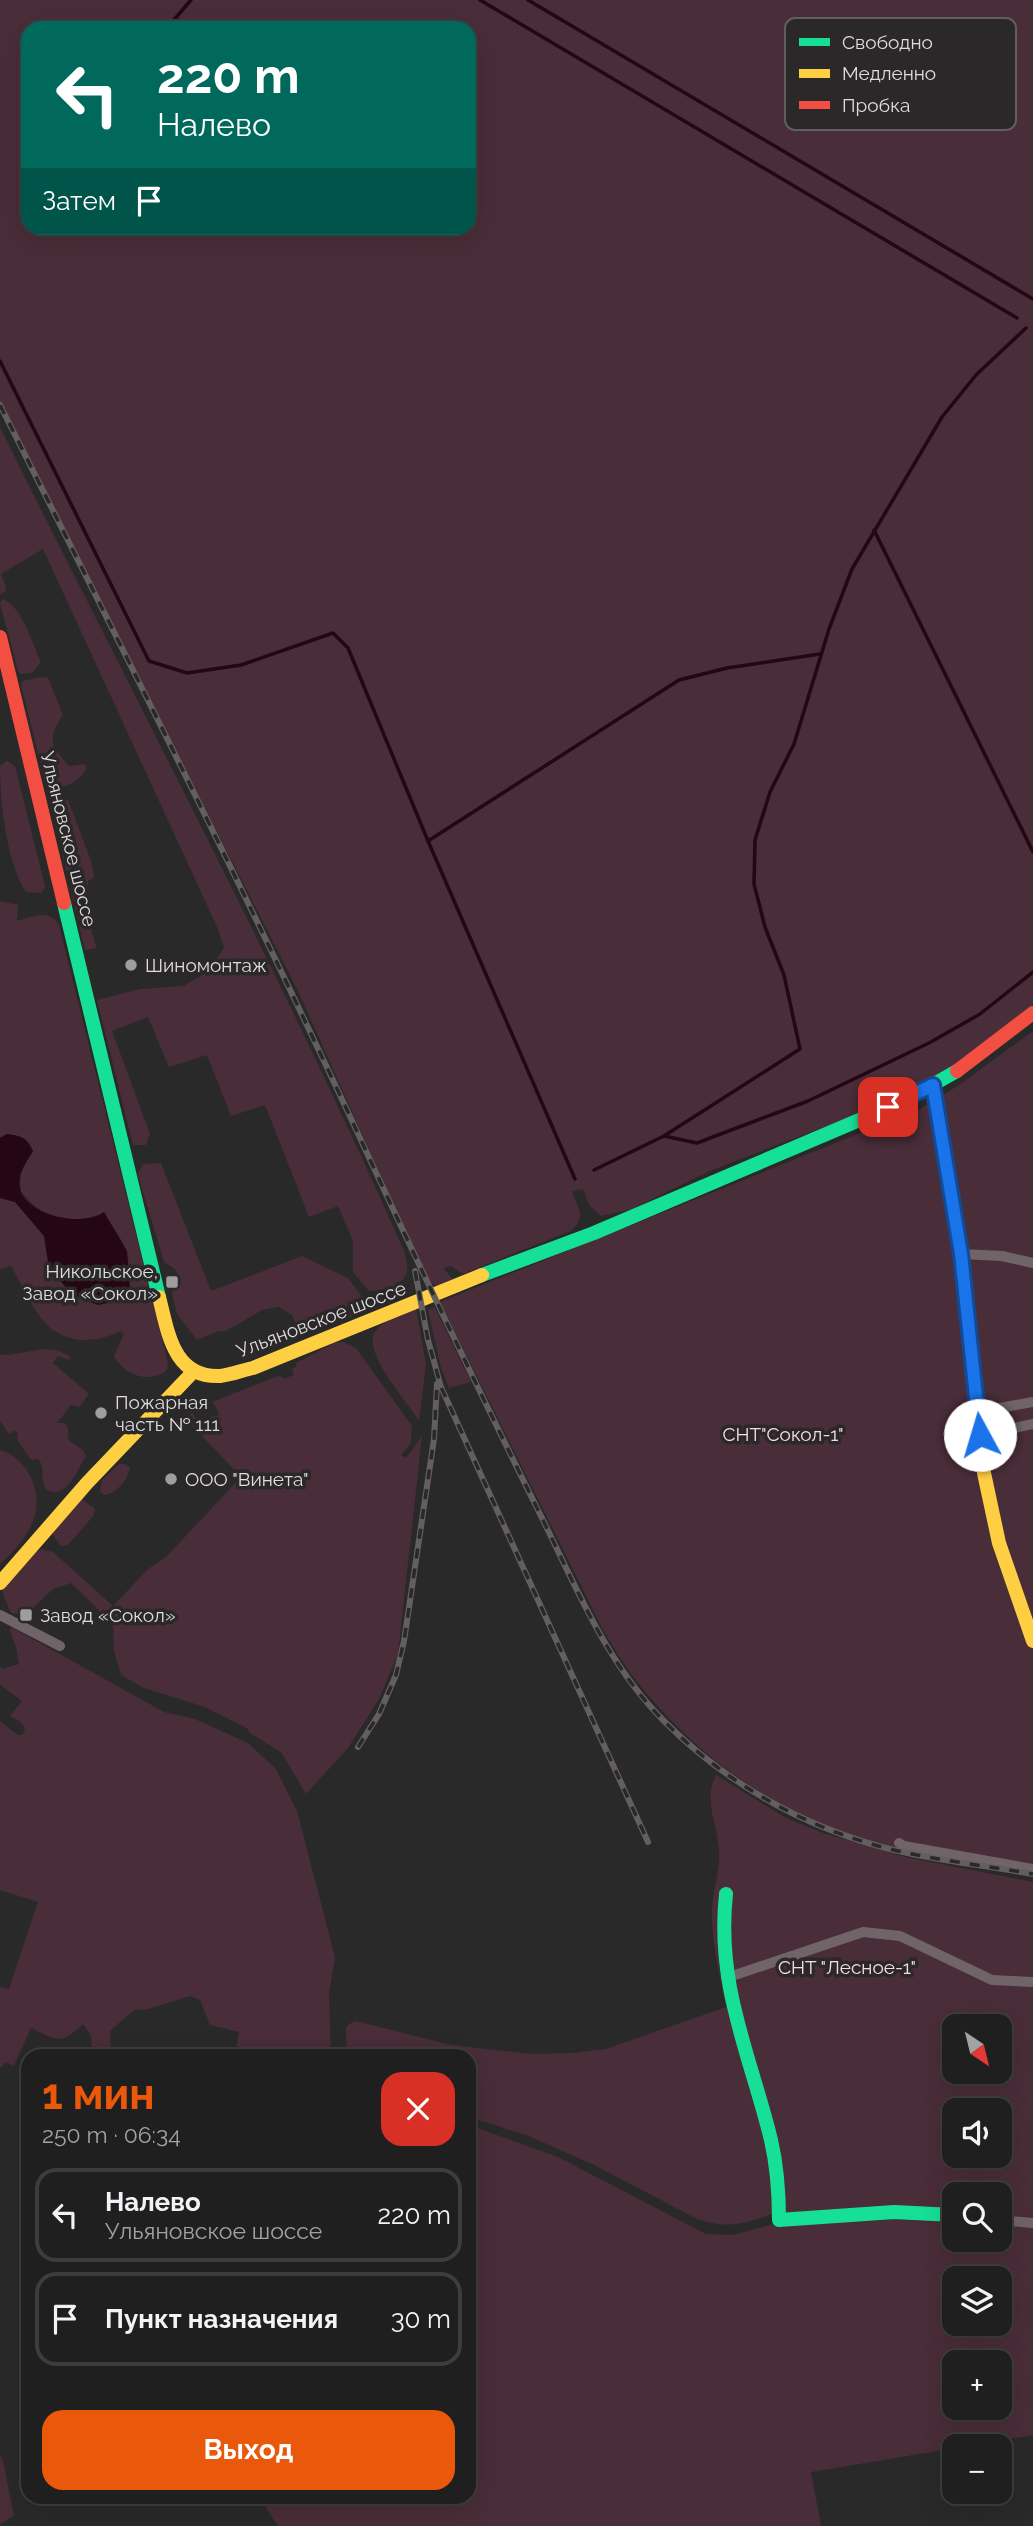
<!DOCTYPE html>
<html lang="ru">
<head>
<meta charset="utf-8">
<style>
  body { margin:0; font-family:Raleway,sans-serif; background:#282728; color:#f1f3f6; height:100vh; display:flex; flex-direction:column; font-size:26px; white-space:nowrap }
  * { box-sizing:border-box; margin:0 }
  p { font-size:23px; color:#a2a2a4 }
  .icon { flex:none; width:38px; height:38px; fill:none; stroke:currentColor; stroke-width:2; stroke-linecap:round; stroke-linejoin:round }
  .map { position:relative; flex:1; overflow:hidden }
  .drawer { position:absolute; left:21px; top:2049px; width:455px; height:455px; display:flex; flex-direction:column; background:#201f1f; border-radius:21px; box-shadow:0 7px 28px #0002,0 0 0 2px #3d3d3d }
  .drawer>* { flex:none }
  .guide { position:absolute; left:21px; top:21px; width:455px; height:214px; border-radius:21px; box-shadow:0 7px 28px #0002,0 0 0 2px #3d3d3d; background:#00695c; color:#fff; overflow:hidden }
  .needle { width:46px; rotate:145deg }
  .controls { position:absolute; left:942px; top:2014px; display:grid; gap:14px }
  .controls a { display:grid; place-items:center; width:70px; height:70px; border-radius:14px; background:#201f1f; box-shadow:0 7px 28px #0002,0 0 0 2px #3d3d3d; font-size:35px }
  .pin { position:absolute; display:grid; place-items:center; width:60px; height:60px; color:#fff; margin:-30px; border-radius:14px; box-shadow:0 4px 10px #0006 }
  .me { position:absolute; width:77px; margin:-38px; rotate:354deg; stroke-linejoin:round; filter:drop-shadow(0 0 5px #0008) }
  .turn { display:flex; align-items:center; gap:24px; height:147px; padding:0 21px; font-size:32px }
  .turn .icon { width:91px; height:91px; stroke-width:2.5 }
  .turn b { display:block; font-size:49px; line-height:60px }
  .then { display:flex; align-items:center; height:66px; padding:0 21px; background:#0003; gap:14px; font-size:26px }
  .round { display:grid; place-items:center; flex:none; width:74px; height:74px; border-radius:21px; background:#282728 }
  .headline { display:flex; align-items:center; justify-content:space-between; height:119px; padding:0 21px }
  h1 { font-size:42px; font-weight:700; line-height:52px; color:#ea580c }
  .button { display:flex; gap:14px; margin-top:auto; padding:14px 21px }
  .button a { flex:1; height:80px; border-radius:21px; background:#ea580c; color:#fff; font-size:28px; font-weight:700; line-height:80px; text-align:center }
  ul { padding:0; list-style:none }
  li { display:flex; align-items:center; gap:21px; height:94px; margin:0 14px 10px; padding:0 7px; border:4px solid #3d3d3d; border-radius:21px }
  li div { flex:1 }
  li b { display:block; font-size:26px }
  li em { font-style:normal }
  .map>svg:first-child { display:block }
  .green { fill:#492d38; fill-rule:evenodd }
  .water { fill:#250613 }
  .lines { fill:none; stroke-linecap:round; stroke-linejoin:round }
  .stream { stroke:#250613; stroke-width:3.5 }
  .street { stroke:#716469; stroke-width:10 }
  .fast { stroke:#16e098; stroke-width:14 }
  .slow { stroke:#ffcf43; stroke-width:14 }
  .jam { stroke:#f24e42; stroke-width:14 }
  .rail-casing { stroke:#635e5f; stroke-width:6 }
  .rail { stroke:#2b2829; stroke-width:3.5; stroke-dasharray:10; stroke-linecap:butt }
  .route-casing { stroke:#114b97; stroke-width:18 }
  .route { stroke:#1a73e8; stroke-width:12 }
  .poi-dot { fill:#9f9d9e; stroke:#2b2829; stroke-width:2.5 }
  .labels { text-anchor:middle; stroke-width:7; stroke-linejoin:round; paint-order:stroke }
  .street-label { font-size:19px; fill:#dedcdd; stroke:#2b2829 }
  .poi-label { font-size:19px; fill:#dedcdd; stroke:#2b2829; text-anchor:start }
  .park-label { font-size:19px; fill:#f9d9e3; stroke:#2b2829 }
  .key { fill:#2b2829; stroke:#615e5f; stroke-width:2 }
  .key-label { font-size:19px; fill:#dedcdd }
</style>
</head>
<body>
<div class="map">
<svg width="1033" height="2526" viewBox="0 0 1033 2526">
  <rect width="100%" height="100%" fill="#2a2929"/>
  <g class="green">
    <path d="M 0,0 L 1033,0 L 1033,1005 L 947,1070 L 868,1110 L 710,1171 L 630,1210 L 601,1216 L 589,1205 L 583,1189 L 572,1191 C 578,1209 587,1216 571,1231 L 463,1274 L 451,1266 L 443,1268 L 453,1279 L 436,1286 L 431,1283 L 414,1250 L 299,993 L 0,404 ZM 28,28 L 469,28 L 469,228 L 28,228 Z"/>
    <path d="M 0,427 C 136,702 281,973 405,1253 C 406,1258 408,1265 407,1270 C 405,1286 382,1291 369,1291 L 353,1272 L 353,1241 L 338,1206 L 309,1217 L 265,1105 L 231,1116 L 207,1055 L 169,1067 L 148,1017 L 112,1031 L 150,1134 L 146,1145 L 133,1145 L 97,1000 L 140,989 L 184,986 L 205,973 L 215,963 L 224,947 L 218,929 L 43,549 L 1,574 L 6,587 L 5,592 L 0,594 Z"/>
    <path d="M 3,599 C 23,608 32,643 41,662 L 32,673 L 20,674 L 18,671 L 0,603 Z"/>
    <path d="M 40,677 L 48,678 L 63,715 C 47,739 50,745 69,766 L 85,764 L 86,770 C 77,783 66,788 50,788 L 46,785 L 21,685 L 23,681 Z"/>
    <path d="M 7,761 L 15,766 L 45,886 L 42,893 L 26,892 C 6,862 0,801 0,766 Z"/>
    <path d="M 62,796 L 68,800 L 91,861 L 94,877 L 88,881 C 84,905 89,926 97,948 L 85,950 L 52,810 L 54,801 Z"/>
    <path d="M 0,901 L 18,905 L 17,921 C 32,917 49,908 59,925 L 168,1363 L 167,1370 C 149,1385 123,1374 114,1356 L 124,1334 L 120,1331 C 94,1345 60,1344 41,1318 C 29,1302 21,1283 11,1266 L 0,1269 L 0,1198 L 15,1202 L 44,1236 L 54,1274 L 69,1291 L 117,1301 C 133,1292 129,1290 128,1274 C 128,1268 129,1262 128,1257 C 125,1240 111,1228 104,1212 C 90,1221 64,1221 48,1214 C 37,1210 29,1200 21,1192 L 20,1172 L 33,1151 L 7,1134 L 0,1138 Z"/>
    <path d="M 1033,1031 L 1033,1871 C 980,1862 923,1856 871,1841 C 776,1814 695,1756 635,1679 C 623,1664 613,1646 603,1630 L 440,1302 L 920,1109 L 959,1085 Z"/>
    <polygon points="161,1163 211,1291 302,1256 348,1278 368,1305 366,1311 302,1336 292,1315 279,1307 262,1310 226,1331 219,1331 197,1340 177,1314 172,1293 179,1282 176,1270 164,1262 138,1175 143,1164"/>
    <polygon points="433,1307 435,1308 471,1382 449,1388 441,1368 428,1310"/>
    <path d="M 416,1308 L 426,1364 L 419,1421 C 408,1402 365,1356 374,1334 C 380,1320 404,1314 416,1308 Z"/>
    <polygon points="343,1342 356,1348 412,1426 411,1443 401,1455 406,1458 422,1436 398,1654 379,1699 348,1748 306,1794 281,1752 250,1733 247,1728 205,1707 144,1688 121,1675 114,1651 113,1624 71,1583 53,1589 30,1611 24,1614 11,1613 1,1589 31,1556 41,1549 53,1552 113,1606 148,1569 167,1556 241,1477 185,1418 192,1413 198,1421 219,1415 217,1409 212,1402 280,1375 283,1379 294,1375 292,1369 297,1366 296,1363 334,1343"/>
    <path d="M 44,1349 L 57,1350 L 71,1357 L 69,1360 L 58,1356 L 53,1363 L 89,1394 L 79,1407 L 71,1405 L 57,1423 L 65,1423 L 68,1428 L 68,1440 L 83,1450 L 86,1456 C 78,1468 70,1493 53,1492 C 48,1491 46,1490 44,1485 C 40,1476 46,1468 38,1459 L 31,1460 L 17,1439 L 18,1432 L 14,1431 L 9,1434 L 0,1421 L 0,1354 L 8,1355 Z"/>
    <path d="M 0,1450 C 28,1458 44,1493 33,1521 C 27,1537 13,1553 0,1564 Z"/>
    <path d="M 119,1464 L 125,1464 L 130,1467 C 129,1479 116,1494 104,1495 L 100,1491 L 102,1480 Z"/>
    <polygon points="82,1499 95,1509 94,1515 68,1545 61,1546 53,1535 52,1530"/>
    <path d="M 13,1628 L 164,1712 L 195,1719 L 248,1743 L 276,1769 L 297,1811 L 335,1957 L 329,1994 L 331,2056 L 235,2056 L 239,2032 L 210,2025 L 200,2000 L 190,1996 L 148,2009 L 134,2010 L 110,2031 L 111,2056 L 92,2056 L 91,2035 L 83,2024 C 60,2046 58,2040 31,2028 L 14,2066 L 6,2062 L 0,2068 L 0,1987 L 9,1989 L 38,1902 L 0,1890 L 0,1721 L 18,1735 L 22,1735 L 25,1729 L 21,1722 L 10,1716 L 22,1701 L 0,1685 L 0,1667 L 2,1669 L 19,1664 L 16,1647 L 9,1629 Z"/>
    <path d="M 716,1775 L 786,1818 L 826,1834 L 905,1857 L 1033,1882 L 1033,2435 L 811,2472 L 821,2526 L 278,2526 L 259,2497 L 469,2497 L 469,2125 L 558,2157 L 706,2234 L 733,2235 L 777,2223 L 777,2212 C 747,2223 729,2230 697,2219 L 594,2165 L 529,2136 L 469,2117 L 469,2056 L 347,2056 L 346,2028 L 349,2024 L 356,2021 L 451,2045 L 533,2054 L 573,2053 L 606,2049 L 726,2007 C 720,1975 711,1942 712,1909 C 713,1889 721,1869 719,1849 C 717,1823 703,1800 716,1775 ZM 954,2026 L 999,2026 L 999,2072 L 954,2072 ZM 954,2110 L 999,2110 L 999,2156 L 954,2156 ZM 954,2194 L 999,2194 L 999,2240 L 954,2240 ZM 954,2278 L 999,2278 L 999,2324 L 954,2324 ZM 954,2362 L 999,2362 L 999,2408 L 954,2408 Z"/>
    <polygon points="0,2454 4,2465 14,2516 0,2524"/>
  </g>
  <path class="water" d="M 7,1134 C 21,1136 27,1137 33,1151 C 26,1163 15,1177 21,1192 C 32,1217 84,1227 104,1212 L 127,1251 L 130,1289 L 127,1295 L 117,1301 L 98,1305 L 73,1295 L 54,1274 L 48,1262 L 44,1236 L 15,1202 L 0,1198 L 0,1138 Z"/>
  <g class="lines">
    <g class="stream">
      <polyline points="480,0 1017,318"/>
      <polyline points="528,0 1033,299"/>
      <polyline points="167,28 191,0"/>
      <polyline points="0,361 149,661 187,673 241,665 333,633 348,648 428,841 575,1179"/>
      <polyline points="874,530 1033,852"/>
      <polyline points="428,841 679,680 727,668 820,654"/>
      <polyline points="664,1136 697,1143 808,1101 929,1043 980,1014 1033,972"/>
      <polyline points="594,1170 664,1136 800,1049 784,975 765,927 754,884 755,840 770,792 794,744 829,629 852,569 942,417 976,375 1026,328"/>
    </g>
    <g class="street">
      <polyline points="961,1254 1002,1256 1033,1263"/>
      <polyline points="977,1412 1033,1402"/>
      <polyline points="980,1435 1033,1424"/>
      <polyline points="0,1615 60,1646"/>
      <polyline points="899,1843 904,1846 1033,1869"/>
      <polyline points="726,1978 863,1932 900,1936 992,1980 1033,1982"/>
      <polyline points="999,2220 1033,2223"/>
    </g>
    <g class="fast">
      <polyline points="64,903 159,1297"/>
      <polyline points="482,1275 594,1233 904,1101 957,1071"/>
      <path d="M 726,1894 C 716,1986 750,2054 771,2140 C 777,2166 779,2193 779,2220 L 894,2212 L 954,2215"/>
    </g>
    <g class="slow">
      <path d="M 159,1297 C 168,1332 173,1378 220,1376 C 231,1375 243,1370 253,1368 L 482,1275"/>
      <polyline points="973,1370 984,1473 999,1543 1033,1641"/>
      <polyline points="0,1583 87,1483 194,1371"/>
    </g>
    <g class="jam">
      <polyline points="0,637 64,903"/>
      <polyline points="957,1071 1033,1013"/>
      <polyline points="933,1085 960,1243 973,1370"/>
    </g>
    <g class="rail-casing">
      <g id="rail">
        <path d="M 0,405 C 129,662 259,918 379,1179 C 431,1291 484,1401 539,1512 C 575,1584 606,1664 665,1722 C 732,1789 818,1835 912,1854 C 952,1862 993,1867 1033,1874"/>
        <polyline points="415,1271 428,1340 441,1387 648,1842"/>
        <polyline points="358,1747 379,1714 396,1675 404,1641 434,1439 437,1384"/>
      </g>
    </g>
    <use href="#rail" class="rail"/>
  </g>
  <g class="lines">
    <g class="route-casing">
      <polyline id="route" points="888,1107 933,1085 961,1254 980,1435"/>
    </g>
    <use href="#route" class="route"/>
  </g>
  <g class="poi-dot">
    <circle cx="131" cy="965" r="7"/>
    <rect x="165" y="1275" width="14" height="14" rx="3.5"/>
    <circle cx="101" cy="1413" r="7"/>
    <circle cx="171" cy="1479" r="7"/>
    <rect x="19" y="1608" width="14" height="14" rx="3.5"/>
  </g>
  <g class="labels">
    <g class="street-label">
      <text transform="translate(69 839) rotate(76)" y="7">Ульяновское шоссе</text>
      <text transform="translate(321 1319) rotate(-21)" y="7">Ульяновское шоссе</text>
    </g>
    <g class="poi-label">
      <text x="145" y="972">Шиномонтаж</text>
      <text x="158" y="1278" text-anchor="end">Никольское,<tspan x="158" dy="22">Завод «Сокол»</tspan></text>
      <text x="115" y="1409">Пожарная<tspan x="115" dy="22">часть № 111</tspan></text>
      <text x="185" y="1486">ООО "Винета"</text>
      <text x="40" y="1622">Завод «Сокол»</text>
    </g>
    <g class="park-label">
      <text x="783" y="1441">СНТ"Сокол-1"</text>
      <text x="847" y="1974">СНТ "Лесное-1"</text>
    </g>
  </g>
  <rect x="785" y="18" width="231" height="112" rx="10" class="key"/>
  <rect x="799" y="38" width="31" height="8" fill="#16e098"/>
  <rect x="799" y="69" width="31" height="9" fill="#ffcf43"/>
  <rect x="799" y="101" width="31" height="8" fill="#f24e42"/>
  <g class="key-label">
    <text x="842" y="49">Свободно</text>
    <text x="842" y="80">Медленно</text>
    <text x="842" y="112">Пробка</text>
  </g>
</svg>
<div class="controls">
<a><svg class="needle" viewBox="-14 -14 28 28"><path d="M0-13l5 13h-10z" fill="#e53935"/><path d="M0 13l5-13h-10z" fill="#a2a2a4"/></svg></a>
<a><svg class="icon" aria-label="sound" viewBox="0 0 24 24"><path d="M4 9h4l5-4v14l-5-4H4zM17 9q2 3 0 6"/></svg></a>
<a><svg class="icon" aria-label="search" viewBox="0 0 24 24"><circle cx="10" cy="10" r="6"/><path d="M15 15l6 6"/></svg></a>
<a><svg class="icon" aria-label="layers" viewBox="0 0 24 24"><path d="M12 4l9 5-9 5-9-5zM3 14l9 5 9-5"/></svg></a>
<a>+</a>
<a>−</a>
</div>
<div class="pin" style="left:888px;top:1107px;background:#d93025"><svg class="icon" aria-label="arrive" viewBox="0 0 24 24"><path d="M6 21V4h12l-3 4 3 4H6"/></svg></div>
<svg class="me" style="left:980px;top:1435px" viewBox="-20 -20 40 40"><circle r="19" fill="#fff"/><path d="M0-13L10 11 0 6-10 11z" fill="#1a73e8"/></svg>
<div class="guide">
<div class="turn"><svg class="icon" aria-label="left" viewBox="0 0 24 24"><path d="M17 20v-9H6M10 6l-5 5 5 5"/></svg><div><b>220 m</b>Налево</div></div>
<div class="then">Затем<svg class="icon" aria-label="arrive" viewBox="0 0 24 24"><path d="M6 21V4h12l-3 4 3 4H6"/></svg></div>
</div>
<section class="drawer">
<div class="headline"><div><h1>1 мин</h1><p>250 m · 06:34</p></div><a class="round" style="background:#d93025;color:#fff"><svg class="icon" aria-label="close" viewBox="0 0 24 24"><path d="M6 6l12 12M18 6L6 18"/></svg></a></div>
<ul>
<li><svg class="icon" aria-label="left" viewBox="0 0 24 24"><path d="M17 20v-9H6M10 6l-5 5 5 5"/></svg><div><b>Налево</b><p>Ульяновское шоссе</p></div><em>220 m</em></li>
<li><svg class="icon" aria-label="arrive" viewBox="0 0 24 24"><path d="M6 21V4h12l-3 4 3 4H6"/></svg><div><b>Пункт назначения</b></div><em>30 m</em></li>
</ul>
<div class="button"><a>Выход</a></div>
</section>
</div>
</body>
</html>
